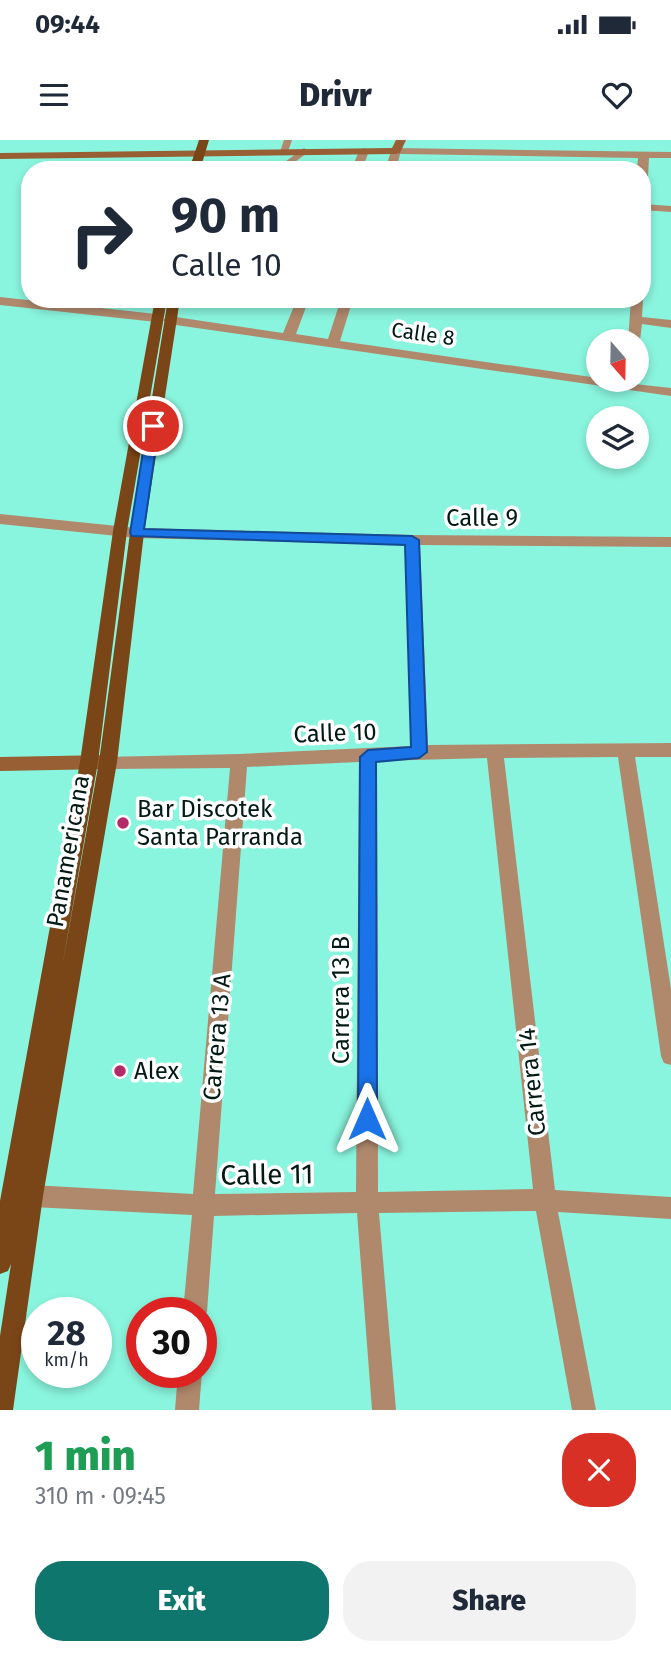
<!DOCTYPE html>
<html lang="en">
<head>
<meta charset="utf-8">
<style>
  body { margin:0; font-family:"Fira Sans",sans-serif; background:#f2f2f3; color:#1f2937; height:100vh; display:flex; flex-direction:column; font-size:26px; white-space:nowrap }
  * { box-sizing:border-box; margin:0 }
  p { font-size:23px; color:#747a83 }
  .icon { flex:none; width:38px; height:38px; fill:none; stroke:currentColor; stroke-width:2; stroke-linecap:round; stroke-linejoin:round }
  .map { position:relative; height:1270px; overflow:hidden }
  .details { display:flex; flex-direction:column; background:#fff; flex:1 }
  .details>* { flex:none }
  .banner { position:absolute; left:21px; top:21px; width:630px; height:147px; border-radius:28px; box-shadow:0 4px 10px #0003; background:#fff; color:#1f2937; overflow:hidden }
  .needle { width:46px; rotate:160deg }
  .fabs { position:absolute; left:586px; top:189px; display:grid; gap:14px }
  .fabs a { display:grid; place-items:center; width:63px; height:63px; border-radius:50%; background:#fff; box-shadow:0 4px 10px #0003; font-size:35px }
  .speed { position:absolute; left:21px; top:1157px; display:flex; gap:14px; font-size:35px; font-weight:700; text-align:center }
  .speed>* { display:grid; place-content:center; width:91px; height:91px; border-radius:50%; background:#fff; box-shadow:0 4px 10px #0003; line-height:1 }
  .speed small { font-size:18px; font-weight:400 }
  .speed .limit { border:10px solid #d22; background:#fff; color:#111 }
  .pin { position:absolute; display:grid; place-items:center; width:60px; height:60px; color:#fff; margin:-30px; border:4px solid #fff; border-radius:50%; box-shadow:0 2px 7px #0007 }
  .me { position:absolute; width:77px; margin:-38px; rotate:0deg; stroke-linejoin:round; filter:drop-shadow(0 0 5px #0008) }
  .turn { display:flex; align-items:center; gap:24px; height:147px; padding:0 35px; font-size:32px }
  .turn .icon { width:91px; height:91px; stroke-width:2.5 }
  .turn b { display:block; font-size:49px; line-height:60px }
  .round { display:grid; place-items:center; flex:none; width:74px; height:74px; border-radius:28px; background:#f2f2f3 }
  .overview { display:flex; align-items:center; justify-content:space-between; height:119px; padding:0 35px }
  h1 { font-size:42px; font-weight:800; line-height:52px; color:#1e9e55 }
  .cta { display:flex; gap:14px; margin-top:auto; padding:14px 35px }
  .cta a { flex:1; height:80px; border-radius:28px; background:#0f766e; color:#fff; font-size:28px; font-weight:800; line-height:80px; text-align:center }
  .cta a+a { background:#f2f2f3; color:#1f2937 }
  .status { display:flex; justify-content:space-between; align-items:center; height:49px; padding:0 35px; background:#fff; direction:ltr }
  .status svg { height:19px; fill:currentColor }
  header { display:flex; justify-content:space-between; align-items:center; height:91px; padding:0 35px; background:#fff; font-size:32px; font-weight:800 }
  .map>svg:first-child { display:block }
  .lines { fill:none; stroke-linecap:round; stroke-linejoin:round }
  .lane { fill:#b0896d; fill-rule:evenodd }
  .street { fill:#b0896d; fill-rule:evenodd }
  .secondary { fill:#975f33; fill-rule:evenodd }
  .primary { fill:#7b4617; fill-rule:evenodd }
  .route { fill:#1a73e8; stroke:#114b97; stroke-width:2 }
  .poi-dot { fill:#b42a69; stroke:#fff; stroke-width:2.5 }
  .labels { text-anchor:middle; stroke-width:7; stroke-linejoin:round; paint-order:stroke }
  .far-street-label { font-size:21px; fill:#021914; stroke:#fff }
  .street-label { font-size:24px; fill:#021914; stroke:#fff }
  .poi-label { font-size:24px; fill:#021914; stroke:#fff; text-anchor:start }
  .near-street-label { font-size:28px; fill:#021914; stroke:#fff }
</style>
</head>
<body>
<div class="status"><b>09:44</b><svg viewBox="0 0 49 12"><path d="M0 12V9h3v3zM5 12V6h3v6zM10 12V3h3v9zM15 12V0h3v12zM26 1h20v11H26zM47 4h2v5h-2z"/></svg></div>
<header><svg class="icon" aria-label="menu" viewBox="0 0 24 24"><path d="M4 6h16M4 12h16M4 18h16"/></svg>Drivr<svg class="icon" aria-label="heart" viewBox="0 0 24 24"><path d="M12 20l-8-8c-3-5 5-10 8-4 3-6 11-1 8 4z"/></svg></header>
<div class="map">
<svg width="671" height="1270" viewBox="0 0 671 1270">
  <rect width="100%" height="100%" fill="#8af5de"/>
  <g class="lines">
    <g class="lane">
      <polygon points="284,0 292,0 288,12 284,15 280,12"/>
      <polygon points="304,8 308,11 307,13 284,30 274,30"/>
    </g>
    <g class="street">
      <polygon points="364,8 369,11 362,30 351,30 359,11"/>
      <polygon points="396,8 671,12 671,18 649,18 648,38 642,41 642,30 637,30 638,18 400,14 396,30 385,30 391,11"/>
      <polygon points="642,64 671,66 671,72 642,70"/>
      <polygon points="0,157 156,174 162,178 156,182 0,165"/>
      <polygon points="642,158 643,159 642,177 671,180 671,188 642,184 640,201 637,204 637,201 628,201 631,159"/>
      <polygon points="297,159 309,159 296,194 328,199 341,159 353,159 340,201 598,238 598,240 671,248 671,256 169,184 163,180 169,176 283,193"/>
      <path d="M 0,374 L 137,388 L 412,395 L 671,397 L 671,407 L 420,405 L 428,605 L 671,603 L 671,617 L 635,617 L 671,849 L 671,925 L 664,923 L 661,916 L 618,617 L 504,618 L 555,1050 L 671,1057 L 671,1079 L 558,1072 L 596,1270 L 572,1270 L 536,1071 L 379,1073 L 396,1270 L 372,1270 L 357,1073 L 214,1076 L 207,1172 L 201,1181 L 201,1172 L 183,1172 L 192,1075 L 32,1067 L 24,1064 L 21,1056 L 24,1048 L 32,1045 L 193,1054 L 230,628 L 108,629 L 102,627 L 99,622 L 102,617 L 239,614 L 411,606 L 405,405 L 137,398 L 0,384 ZM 487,618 L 533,1049 L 378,1052 L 377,621 ZM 359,622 L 356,1052 L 215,1054 L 247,627 Z"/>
      <polygon points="201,1230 202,1232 199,1270 175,1270 178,1232"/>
    </g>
    <g class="secondary">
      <polygon points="396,0 406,0 400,13 396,14 0,19 0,13 392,8"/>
      <polygon points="108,615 114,617 117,622 114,627 108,629 0,631 0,617"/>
    </g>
    <g class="primary">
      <polygon points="199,0 209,0 200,30 189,30"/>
      <polygon points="155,159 167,159 127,391 98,622 62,827 99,622 130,393 168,159 180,159 144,393 117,622 43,1056 13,1270 0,1270 0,1196 11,1124 8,1131 0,1134 0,1061 80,622 113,391"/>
    </g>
  </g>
  <polygon class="route" points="153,282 159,286 144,389 412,396 419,400 427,612 419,618 376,622 377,979 374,985 367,988 360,985 358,979 360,617 368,610 411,607 405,405 132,396 130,393 147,286"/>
  <g class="poi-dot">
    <circle cx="123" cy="683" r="7"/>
    <circle cx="120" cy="931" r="7"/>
  </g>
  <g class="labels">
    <g class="far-street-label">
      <text transform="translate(423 194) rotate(8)" y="7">Calle 8</text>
    </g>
    <g class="street-label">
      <text x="482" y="386">Calle 9</text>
      <text transform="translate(335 593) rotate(-2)" y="8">Calle 10</text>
      <text transform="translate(68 711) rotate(-80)" y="8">Panamericana</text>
      <text transform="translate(341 860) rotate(-90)" y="8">Carrera 13 B</text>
      <text transform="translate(217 897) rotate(-85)" y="8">Carrera 13 A</text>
      <text transform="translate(532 942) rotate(-96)" y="8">Carrera 14</text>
    </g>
    <g class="poi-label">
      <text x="137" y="677">Bar Discotek<tspan x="137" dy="28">Santa Parranda</tspan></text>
      <text x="134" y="939">Alex</text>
    </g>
    <g class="near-street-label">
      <text transform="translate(267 1034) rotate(-1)" y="10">Calle 11</text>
    </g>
  </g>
</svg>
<div class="fabs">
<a><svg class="needle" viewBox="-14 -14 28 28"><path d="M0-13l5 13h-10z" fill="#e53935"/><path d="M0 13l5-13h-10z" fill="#747a83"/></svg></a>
<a><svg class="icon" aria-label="layers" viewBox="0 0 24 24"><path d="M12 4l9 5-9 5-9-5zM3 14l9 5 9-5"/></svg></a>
</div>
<div class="speed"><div>28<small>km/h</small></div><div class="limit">30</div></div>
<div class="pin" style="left:153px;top:286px;background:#d93025"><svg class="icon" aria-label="arrive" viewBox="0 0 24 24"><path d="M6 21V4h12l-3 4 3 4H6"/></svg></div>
<svg class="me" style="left:367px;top:979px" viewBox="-20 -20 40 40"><path d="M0-17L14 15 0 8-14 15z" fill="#1a73e8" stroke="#fff" stroke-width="4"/></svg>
<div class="banner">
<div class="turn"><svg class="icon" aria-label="right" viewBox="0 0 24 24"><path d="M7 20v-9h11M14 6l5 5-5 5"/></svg><div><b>90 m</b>Calle 10</div></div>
</div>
</div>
<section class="details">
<div class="overview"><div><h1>1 min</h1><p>310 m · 09:45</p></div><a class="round" style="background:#d93025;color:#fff"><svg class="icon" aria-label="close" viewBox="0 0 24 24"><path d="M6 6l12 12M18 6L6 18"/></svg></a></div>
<div class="cta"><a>Exit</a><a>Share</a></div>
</section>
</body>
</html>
